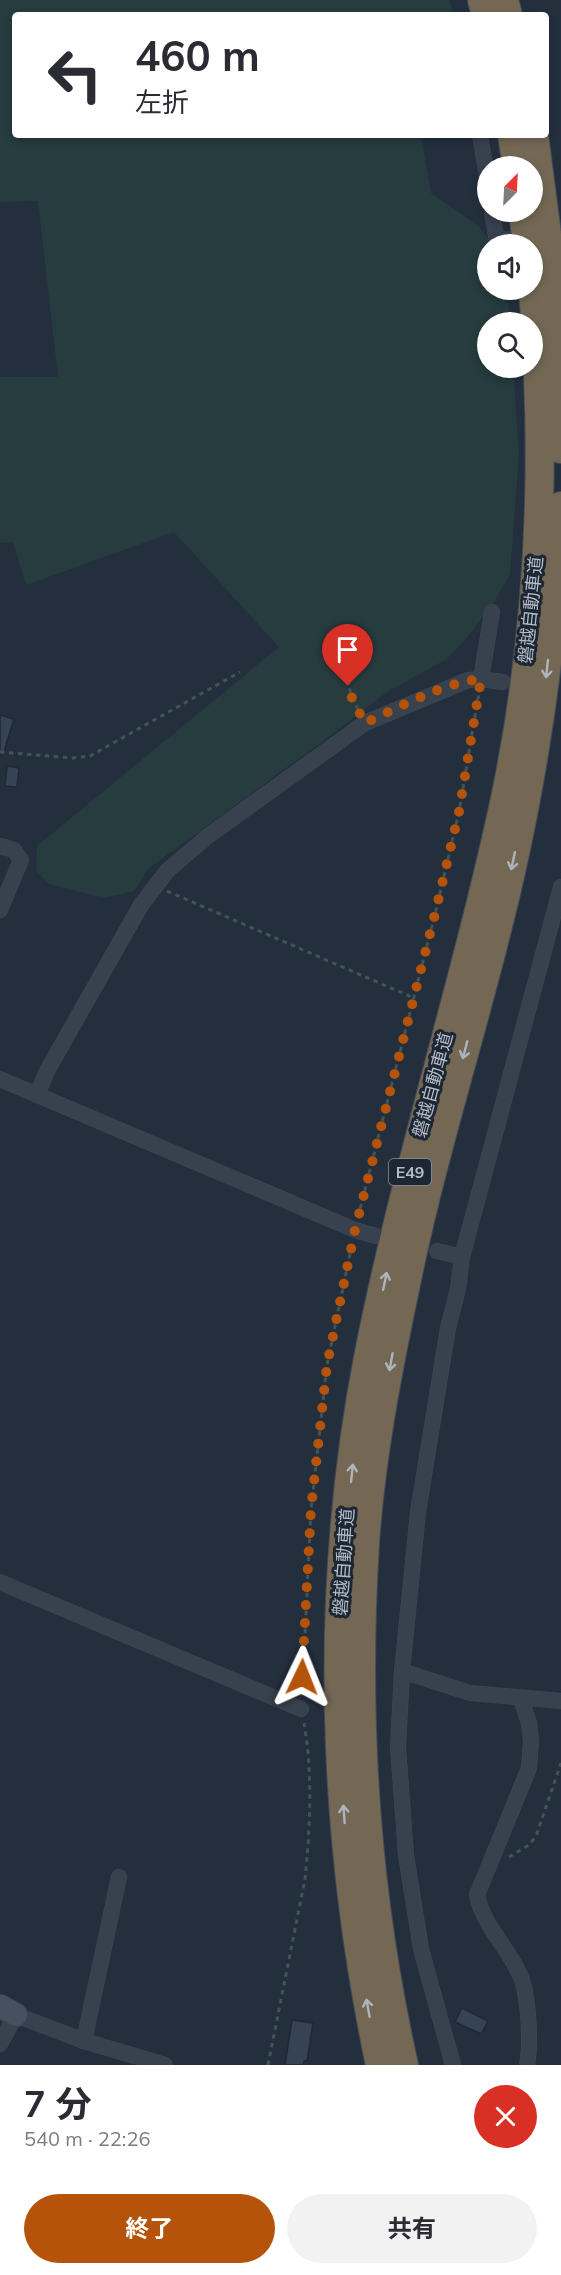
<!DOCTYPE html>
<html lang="ja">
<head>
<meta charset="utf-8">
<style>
  body { margin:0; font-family:Mulish,"Noto Sans JP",sans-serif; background:#f2f2f3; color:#2b2b33; height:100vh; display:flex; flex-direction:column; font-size:22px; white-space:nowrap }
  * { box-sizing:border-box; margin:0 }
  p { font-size:20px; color:#7c7c81 }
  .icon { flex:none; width:33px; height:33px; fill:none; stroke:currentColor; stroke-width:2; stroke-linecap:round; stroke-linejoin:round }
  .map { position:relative; height:2065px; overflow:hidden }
  .details { display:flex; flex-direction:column; background:#fff; flex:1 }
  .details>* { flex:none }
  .guide { position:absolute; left:12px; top:12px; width:537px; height:126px; border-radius:6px; box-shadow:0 3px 9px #0003; background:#fff; color:#2b2b33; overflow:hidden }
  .needle { width:39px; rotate:24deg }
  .controls { position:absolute; left:477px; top:156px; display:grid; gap:12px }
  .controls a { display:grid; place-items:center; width:66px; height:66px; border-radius:50%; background:#fff; box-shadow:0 3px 9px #0003; font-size:30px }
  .pin { position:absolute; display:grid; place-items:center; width:51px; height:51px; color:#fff; margin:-62px -26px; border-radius:50% 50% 50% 0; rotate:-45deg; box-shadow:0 0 6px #0007 }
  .pin .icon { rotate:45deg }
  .me { position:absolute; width:66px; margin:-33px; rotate:2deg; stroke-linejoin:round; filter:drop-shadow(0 0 4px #0008) }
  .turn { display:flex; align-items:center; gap:21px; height:126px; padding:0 24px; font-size:27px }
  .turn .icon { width:78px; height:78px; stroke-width:2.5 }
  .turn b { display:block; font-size:42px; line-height:51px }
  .round { display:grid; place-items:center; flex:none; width:63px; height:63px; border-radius:32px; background:#f2f2f3 }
  .head { display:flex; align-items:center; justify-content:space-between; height:102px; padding:0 24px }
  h1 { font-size:36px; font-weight:700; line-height:45px }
  .primary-button { display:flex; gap:12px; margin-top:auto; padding:12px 24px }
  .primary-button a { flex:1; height:69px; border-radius:36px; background:#b45309; color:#fff; font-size:24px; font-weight:700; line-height:69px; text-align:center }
  .primary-button a+a { background:#f2f2f3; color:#2b2b33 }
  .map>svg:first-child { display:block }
  .green { fill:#263c3f }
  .building { fill:#364354; stroke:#1f2835; stroke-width:1.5 }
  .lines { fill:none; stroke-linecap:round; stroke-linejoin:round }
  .street-casing { stroke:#414a57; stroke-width:16 }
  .secondary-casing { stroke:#414a57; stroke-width:24 }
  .highway-casing { stroke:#434c59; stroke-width:30 }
  .path { stroke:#3f5557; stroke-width:3; stroke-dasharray:4.5 4.5; stroke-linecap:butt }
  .street { stroke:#38414e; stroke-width:15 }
  .secondary { stroke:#465061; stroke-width:22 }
  .highway { stroke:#746855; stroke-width:28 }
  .oneway { stroke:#aeb4bd }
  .route { stroke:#b45309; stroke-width:10; stroke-dasharray:0 18 }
  .labels { text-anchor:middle; stroke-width:6; stroke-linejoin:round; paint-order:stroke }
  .shield { fill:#1d2633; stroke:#878f9c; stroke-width:1.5 }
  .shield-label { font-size:16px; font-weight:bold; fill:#b4bcc9 }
  .street-label { font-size:18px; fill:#b4bcc9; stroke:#1d2633 }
</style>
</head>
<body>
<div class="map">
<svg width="561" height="2065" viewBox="0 0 561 2065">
  <rect width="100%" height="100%" fill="#242f3e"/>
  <polygon class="green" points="0,0 449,0 454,15 15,15 15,135 421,135 431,193 478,226 493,244 488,244 488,290 507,290 510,322 488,322 488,368 513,368 519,455 510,574 494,602 469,635 447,659 387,692 319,744 149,868 134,891 104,898 49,884 36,871 37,846 279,647 174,532 26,585 13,542 0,543 0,377 58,377 38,201 0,202"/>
  <g class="building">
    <polygon points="0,715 14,719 3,755 0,755"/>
    <polygon points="7,766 19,768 17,787 5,786"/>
    <polygon points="462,2008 488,2021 481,2034 455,2022"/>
    <polygon points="292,2020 313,2023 307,2061 304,2061 303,2065 285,2065"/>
  </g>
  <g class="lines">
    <g class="street-casing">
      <g id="street">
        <polyline points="480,135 488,182"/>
        <polyline points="492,212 496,236 504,240 512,239"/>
        <polyline points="481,679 492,612"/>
        <polyline points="0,846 14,850 21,860 0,910"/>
        <polyline points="0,1079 355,1230 376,1236"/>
        <polyline points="37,1095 47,1071 141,905 168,870 208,836 365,723 468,680 481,679 503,682"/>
        <polyline points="437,1251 462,1257"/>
        <polyline points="0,1582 301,1709"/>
        <polyline points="402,1671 470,1693 561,1701"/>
        <path d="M 521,1699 L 529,1723 L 531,1741 L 529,1768 L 477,1895 C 483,1925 507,1946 519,1973 C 529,1992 531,2044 527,2065"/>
        <polyline points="84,2041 119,1877"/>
        <polyline points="0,2044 16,2015 84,2041 165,2065"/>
        <polyline points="453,2065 421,1949 406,1855 398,1747 402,1671 418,1512 448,1328 458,1289 462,1257 561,887"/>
      </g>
    </g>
    <g class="secondary-casing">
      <polyline id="secondary" points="0,2006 16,2015"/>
    </g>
    <g class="highway-casing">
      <g id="highway">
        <polyline points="482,0 486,15"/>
        <polyline points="504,0 508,15"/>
        <polyline points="512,135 517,166"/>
        <polyline points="534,135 555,295 561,449"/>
        <polyline points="523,212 527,244"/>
        <path d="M 380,2065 C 331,1833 323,1587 369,1353 C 406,1166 465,985 505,799 C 534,660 544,516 538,375 C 536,345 536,314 532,284"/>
        <path d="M 404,2065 C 365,1892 354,1720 365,1543 C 371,1457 388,1369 406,1284 C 434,1146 479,1013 510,876 C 538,753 554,631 561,506"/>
      </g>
    </g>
    <g class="path">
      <polyline points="354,672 348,686 359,712"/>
      <polyline points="0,752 73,758 90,756 240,672"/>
      <polyline points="167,891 414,998"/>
      <polyline points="358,1217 435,914 459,812 479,692"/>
      <polyline points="302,1696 311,1510 327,1365 352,1244"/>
      <polyline points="509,1857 529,1845 536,1836 561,1763"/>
      <path d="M 268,2065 L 305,1879 C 310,1828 313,1773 304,1723"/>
    </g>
    <use href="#street" class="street"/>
    <use href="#secondary" class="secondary"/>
    <use href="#highway" class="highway"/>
  </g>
  <defs><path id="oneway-shaft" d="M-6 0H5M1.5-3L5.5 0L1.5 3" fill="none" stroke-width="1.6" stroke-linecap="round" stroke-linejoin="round" transform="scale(1.5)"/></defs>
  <g class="oneway">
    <use href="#oneway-shaft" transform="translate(547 669) rotate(96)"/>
    <use href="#oneway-shaft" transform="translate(513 861) rotate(102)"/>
    <use href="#oneway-shaft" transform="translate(465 1050) rotate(105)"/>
    <use href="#oneway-shaft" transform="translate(385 1281) rotate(-78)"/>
    <use href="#oneway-shaft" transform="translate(391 1362) rotate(100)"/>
    <use href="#oneway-shaft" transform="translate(352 1473) rotate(-84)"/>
    <use href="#oneway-shaft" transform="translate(344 1814) rotate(-94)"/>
    <use href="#oneway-shaft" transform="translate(368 2008) rotate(-100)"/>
  </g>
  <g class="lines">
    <path class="route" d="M 302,1677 L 311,1509 L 327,1365 L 355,1230 L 435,914 L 459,812 L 481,679 C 443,683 400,707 365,723 L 353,701 L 348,686"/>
  </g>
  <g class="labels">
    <rect class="shield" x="389" y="1159" width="42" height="26" rx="4.5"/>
    <g class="shield-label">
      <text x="410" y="1178">E49</text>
    </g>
    <g class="street-label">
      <text transform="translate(531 610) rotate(-84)" y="6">磐越自動車道</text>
      <text transform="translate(433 1085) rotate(-75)" y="6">磐越自動車道</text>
      <text transform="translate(344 1562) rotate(-86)" y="6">磐越自動車道</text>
    </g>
  </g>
</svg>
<div class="controls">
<a><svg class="needle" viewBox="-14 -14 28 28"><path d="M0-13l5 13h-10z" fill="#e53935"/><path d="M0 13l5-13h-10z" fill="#7c7c81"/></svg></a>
<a><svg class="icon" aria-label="sound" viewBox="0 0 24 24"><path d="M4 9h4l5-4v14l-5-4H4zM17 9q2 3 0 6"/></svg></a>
<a><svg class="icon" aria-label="search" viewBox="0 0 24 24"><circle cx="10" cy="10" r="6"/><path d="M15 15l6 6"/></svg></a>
</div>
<div class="pin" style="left:348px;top:686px;background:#d93025"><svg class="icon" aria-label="arrive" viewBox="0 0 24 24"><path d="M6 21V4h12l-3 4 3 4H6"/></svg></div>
<svg class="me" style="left:302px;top:1677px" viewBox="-20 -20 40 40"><path d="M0-17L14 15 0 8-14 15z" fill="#b45309" stroke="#fff" stroke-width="4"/></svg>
<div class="guide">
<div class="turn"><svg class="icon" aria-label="left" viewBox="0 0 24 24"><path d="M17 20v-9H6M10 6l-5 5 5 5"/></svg><div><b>460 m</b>左折</div></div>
</div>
</div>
<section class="details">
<div class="head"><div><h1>7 分</h1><p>540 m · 22:26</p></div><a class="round" style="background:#d93025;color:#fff"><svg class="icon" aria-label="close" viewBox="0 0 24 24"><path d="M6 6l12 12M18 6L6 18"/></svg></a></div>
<div class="primary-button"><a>終了</a><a>共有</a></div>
</section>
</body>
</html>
